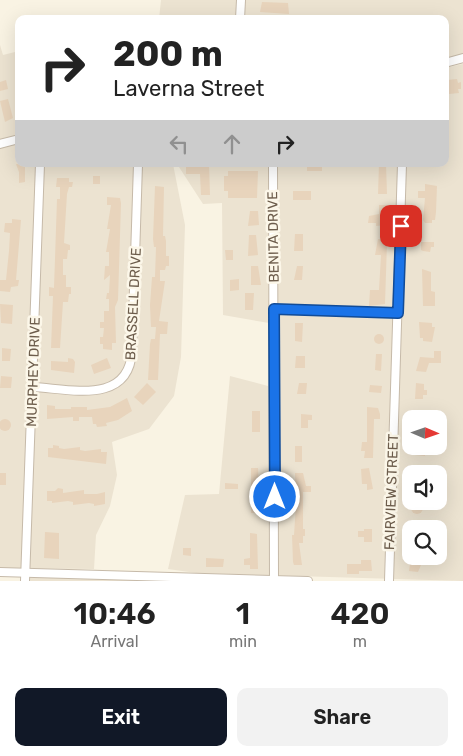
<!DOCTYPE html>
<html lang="en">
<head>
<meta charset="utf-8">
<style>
  body { margin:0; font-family:Rubik,sans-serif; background:#f2f2f2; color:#222; height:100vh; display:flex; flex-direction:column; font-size:19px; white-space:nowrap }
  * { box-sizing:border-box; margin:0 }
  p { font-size:16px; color:#767676 }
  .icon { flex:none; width:28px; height:28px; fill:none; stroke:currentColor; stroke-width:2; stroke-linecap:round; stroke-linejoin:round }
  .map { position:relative; height:581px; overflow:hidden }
  .drawer { display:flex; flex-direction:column; background:#fff; flex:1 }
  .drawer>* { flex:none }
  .hud { position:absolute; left:15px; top:15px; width:434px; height:152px; border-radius:10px; box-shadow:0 5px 20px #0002; background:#fff; color:#222; overflow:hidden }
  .needle { width:32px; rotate:92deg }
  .fabs { position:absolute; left:402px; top:410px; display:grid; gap:10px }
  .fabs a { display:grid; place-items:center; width:45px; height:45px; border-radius:10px; background:#fff; box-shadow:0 5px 20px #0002; font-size:25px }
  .pin { position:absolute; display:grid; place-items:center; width:42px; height:42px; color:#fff; margin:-21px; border-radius:10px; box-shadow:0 2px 8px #0006 }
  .me { position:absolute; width:55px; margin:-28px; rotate:0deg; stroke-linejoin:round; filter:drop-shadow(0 0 4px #0008) }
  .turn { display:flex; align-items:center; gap:18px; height:105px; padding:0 15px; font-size:22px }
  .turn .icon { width:65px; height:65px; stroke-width:2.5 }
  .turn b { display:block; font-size:35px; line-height:42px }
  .lanes { display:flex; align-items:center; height:48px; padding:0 15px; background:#0003; justify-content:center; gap:25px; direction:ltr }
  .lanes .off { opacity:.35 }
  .eta { display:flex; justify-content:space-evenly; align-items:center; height:85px; text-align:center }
  .eta b { font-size:30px; font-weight:600; line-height:35px }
  .button { display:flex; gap:10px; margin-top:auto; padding:10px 15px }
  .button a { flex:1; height:58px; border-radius:10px; background:#111827; color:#fff; font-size:20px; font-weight:600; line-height:58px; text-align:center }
  .button a+a { background:#f2f2f2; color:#222 }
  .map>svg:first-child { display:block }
  .residential { fill:#ece3d1; fill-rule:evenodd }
  .building { fill:#e8d4bc }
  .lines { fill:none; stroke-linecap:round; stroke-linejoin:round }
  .minor-casing { stroke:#c6baa9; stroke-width:10 }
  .minor { stroke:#fff; stroke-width:8 }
  .route-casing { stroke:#114b97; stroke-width:12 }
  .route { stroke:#1a73e8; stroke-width:9 }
  .labels { text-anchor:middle; stroke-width:5; stroke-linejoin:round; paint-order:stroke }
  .street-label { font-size:14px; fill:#6d5d4c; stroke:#fcf7e9 }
</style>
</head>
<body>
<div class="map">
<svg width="463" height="581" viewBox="0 0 463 581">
  <rect width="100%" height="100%" fill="#f9f3e3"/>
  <g class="residential">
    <polygon points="161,0 463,0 463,55 445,60 445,19 159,19"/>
    <polygon points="0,45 3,55 19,51 19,136 0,140"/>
    <path d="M 463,64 L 463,581 L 196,573 L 168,569 L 185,495 L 219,494 L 230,376 L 268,386 L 269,323 L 223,315 L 222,203 L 203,204 L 177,164 L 445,164 L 445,68 ZM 411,419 L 439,419 L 439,446 L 411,446 ZM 411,474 L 439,474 L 439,501 L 411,501 ZM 411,529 L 439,529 L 439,556 L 411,556 Z"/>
    <polygon points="19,143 19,164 173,164 185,225 181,357 174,396 149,429 112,442 117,475 110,506 96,535 94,569 0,568 0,148"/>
    <polygon points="28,575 266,581 28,581"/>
  </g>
  <g class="building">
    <polygon points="262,2 288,3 289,14 260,12"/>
    <polygon points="457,79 458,83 461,82 461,89 458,89 459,93 449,94 447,80"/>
    <polygon points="6,80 8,89 0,91 0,82"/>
    <polygon points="8,99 13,118 5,122 0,101"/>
    <polygon points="16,164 25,164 25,182 19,183 19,172"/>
    <polygon points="186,164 209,164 210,195 201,195 200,174 186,174"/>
    <polygon points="307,164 322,166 322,171 307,171"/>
    <polygon points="379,164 386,164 387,194 378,194"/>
    <polygon points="228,171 258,171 257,198 228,198 228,191 224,191 224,176 228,176"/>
    <rect x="93" y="176" width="7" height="8"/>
    <polygon points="57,178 69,178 69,182 73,182 72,187 69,187 67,194 64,243 70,245 70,250 68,250 67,259 63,259 63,275 66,275 66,287 71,287 71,294 69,294 68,302 63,302 60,348 51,348 53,296 49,296 49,287 54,288 57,199 60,199 60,187 56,187"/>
    <polygon points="425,184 437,186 436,212 435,220 432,220 432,223 425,223 423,220 425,198 418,198 418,191 425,191"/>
    <polygon points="155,186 164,187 163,236 165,236 166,241 166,256 169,256 169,266 166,266 165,270 160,270 160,281 165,281 159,321 168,322 167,334 160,334 158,380 148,380 150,344 151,339 155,339 156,327 151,327 150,305 152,277 155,277 156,247 154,247 153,239"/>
    <rect x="293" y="191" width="18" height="9"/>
    <polygon points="107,197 120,198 121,203 118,300 115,307 116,343 112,343 112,350 103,349 103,344 100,344 100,337 103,337 104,328 100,328 100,322 104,322 104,311 109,311 109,299 106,299 107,293 109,293 110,275 104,280 105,266 109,266 109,252 106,252 110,229 107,229 111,205 107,205"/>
    <polygon points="379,205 386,205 388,225 376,226 376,223 368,223 369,216 379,214"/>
    <polygon points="250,211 258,211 259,225 248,226"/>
    <polygon points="12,219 21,220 16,280 19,280 18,286 11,287 10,292 0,291 0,280 6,280 9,251 10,233 4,232 5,223 12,223"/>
    <polygon points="295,234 303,234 303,251 294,251"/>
    <polygon points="249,235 256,235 258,255 248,256"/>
    <polygon points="378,239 385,239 385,243 387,243 385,304 369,306 370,290 379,290 381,255 375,255"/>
    <polygon points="421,242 434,242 434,247 431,247 430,252 423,251 421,250"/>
    <polygon points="225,250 233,250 233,260 226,260"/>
    <polygon points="251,266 258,266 261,285 251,285"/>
    <polygon points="297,266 303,266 302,280 294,280"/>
    <polygon points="422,269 431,272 431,291 435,292 435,306 423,306"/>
    <polygon points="239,279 239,290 230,291 230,280"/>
    <polygon points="245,293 254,293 253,310 245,310"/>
    <polygon points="0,304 13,305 12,324 1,323"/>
    <polygon points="419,322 432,323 432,327 435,327 432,342 423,341 423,338 420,338"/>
    <polygon points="295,323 303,323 302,342 295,341"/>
    <circle cx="379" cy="339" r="5"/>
    <polygon points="2,348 11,349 10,361 2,361"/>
    <polygon points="434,351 441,351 441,363 429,363 426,372 416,371 420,357 434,358"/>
    <polygon points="376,354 382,354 381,371 375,370"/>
    <polygon points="296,356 305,356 305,368 295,368"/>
    <polygon points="68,358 73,359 75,362 74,373 51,370 51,361 68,362"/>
    <polygon points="107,358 111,368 94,374 91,365"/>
    <polygon points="1,376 12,377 11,388 0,388"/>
    <polygon points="147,383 156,392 143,405 134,397"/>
    <polygon points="299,383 307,383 306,394 297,394"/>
    <polygon points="416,383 424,384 424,390 427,390 427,395 423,395 423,399 415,399"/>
    <polygon points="370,385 382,386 381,393 369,392"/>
    <polygon points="127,398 132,411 118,420 106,423 107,426 97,427 96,424 93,424 92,417 79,417 79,421 73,421 73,417 47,419 47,405 55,406 55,409 71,409 71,407 87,407 87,410 110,407"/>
    <polygon points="367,407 378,408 380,414 380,419 374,419 373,458 364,458 365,451 361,451 362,442 367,442"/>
    <rect x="252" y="411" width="8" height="21"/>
    <rect x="415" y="411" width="8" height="8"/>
    <polygon points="301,414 312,415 312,420 308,420 308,428 301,428"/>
    <circle cx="5" cy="425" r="6"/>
    <polygon points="53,445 59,446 59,448 64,449 80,447 80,450 85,451 101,449 101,452 107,452 106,464 48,457 48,448 53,448"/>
    <rect x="295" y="446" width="7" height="16"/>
    <polygon points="416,446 425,448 425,456 415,455"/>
    <polygon points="251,468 258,468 259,486 251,486"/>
    <polygon points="369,468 373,489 367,490 367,484 362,484 361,469"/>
    <rect x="0" y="473" width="6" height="12"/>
    <polygon points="295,473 303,473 306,486 311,486 311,492 303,492 303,529 305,529 305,536 303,536 303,543 299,543 302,565 294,565 293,562 292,535 294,535 296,505"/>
    <polygon points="225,483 238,484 238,489 225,489"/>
    <polygon points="58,488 63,489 63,493 84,490 84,494 97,494 105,492 105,504 94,506 94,504 89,503 73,505 73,502 68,501 52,503 52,501 47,501 47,491 55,491"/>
    <polygon points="252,497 257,497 257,501 259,501 259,513 251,513"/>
    <circle cx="417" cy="508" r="6"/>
    <polygon points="364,529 372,529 372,542 364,542 364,537 358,537 358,531 364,531"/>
    <polygon points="45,532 59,533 59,559 44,558"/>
    <polygon points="250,533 257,534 258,569 250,569 250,565 244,565 244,559 250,558"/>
    <polygon points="183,548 191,548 191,556 183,555"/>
    <polygon points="411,556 424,557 424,560 436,560 436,565 421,565 418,572 409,571"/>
    <polygon points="206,558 224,559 223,567 206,567"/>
    <polygon points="361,560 371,560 372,571 359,571 359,574 347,574 347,564 361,564"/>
  </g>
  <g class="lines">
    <g class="minor-casing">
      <g id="minor">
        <polyline points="240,19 241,0"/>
        <polyline points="445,63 463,58"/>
        <polyline points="0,144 19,139"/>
        <polyline points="273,164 274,581"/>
        <polyline points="274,309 398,313"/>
        <path d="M 33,387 C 71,389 129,405 132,351 L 138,164"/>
        <polyline points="0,572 308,581"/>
        <polyline points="25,581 40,164"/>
        <polyline points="389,581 402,164"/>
      </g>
    </g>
    <use href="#minor" class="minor"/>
  </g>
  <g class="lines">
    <g class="route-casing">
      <polyline id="route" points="275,497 274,309 398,313 401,226"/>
    </g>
    <use href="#route" class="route"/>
  </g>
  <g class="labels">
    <g class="street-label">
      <text transform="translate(273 237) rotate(-91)" y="5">BENITA DRIVE</text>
      <text transform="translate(133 304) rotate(-87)" y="5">BRASSELL DRIVE</text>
      <text transform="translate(33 372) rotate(-88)" y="5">MURPHEY DRIVE</text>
      <text transform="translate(391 492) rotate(-88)" y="5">FAIRVIEW STREET</text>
    </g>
  </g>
</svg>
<div class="fabs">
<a><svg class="needle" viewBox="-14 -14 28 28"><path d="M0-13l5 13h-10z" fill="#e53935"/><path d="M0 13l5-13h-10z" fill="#767676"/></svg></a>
<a><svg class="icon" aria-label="sound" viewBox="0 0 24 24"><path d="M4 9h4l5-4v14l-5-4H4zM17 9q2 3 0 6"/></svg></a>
<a><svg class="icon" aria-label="search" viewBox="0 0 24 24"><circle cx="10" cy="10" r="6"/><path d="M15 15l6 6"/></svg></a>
</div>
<div class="pin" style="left:401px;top:226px;background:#d93025"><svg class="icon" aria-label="arrive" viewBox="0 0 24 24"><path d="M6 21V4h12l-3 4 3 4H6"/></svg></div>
<svg class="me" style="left:275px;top:497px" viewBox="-20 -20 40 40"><circle r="17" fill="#1a73e8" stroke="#fff" stroke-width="3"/><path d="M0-11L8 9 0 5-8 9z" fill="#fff"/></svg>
<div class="hud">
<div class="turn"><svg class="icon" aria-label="right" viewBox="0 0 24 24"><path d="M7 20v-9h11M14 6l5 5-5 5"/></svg><div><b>200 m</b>Laverna Street</div></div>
<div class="lanes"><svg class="icon off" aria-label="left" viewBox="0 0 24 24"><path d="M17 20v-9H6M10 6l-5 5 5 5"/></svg><svg class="icon off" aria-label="ahead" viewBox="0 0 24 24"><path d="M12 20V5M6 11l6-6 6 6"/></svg><svg class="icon" aria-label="right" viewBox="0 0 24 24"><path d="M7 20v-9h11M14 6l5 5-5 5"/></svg></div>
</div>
</div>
<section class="drawer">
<div class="eta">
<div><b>10:46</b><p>Arrival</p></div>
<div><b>1</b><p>min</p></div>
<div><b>420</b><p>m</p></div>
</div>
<div class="button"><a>Exit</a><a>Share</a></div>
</section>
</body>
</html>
